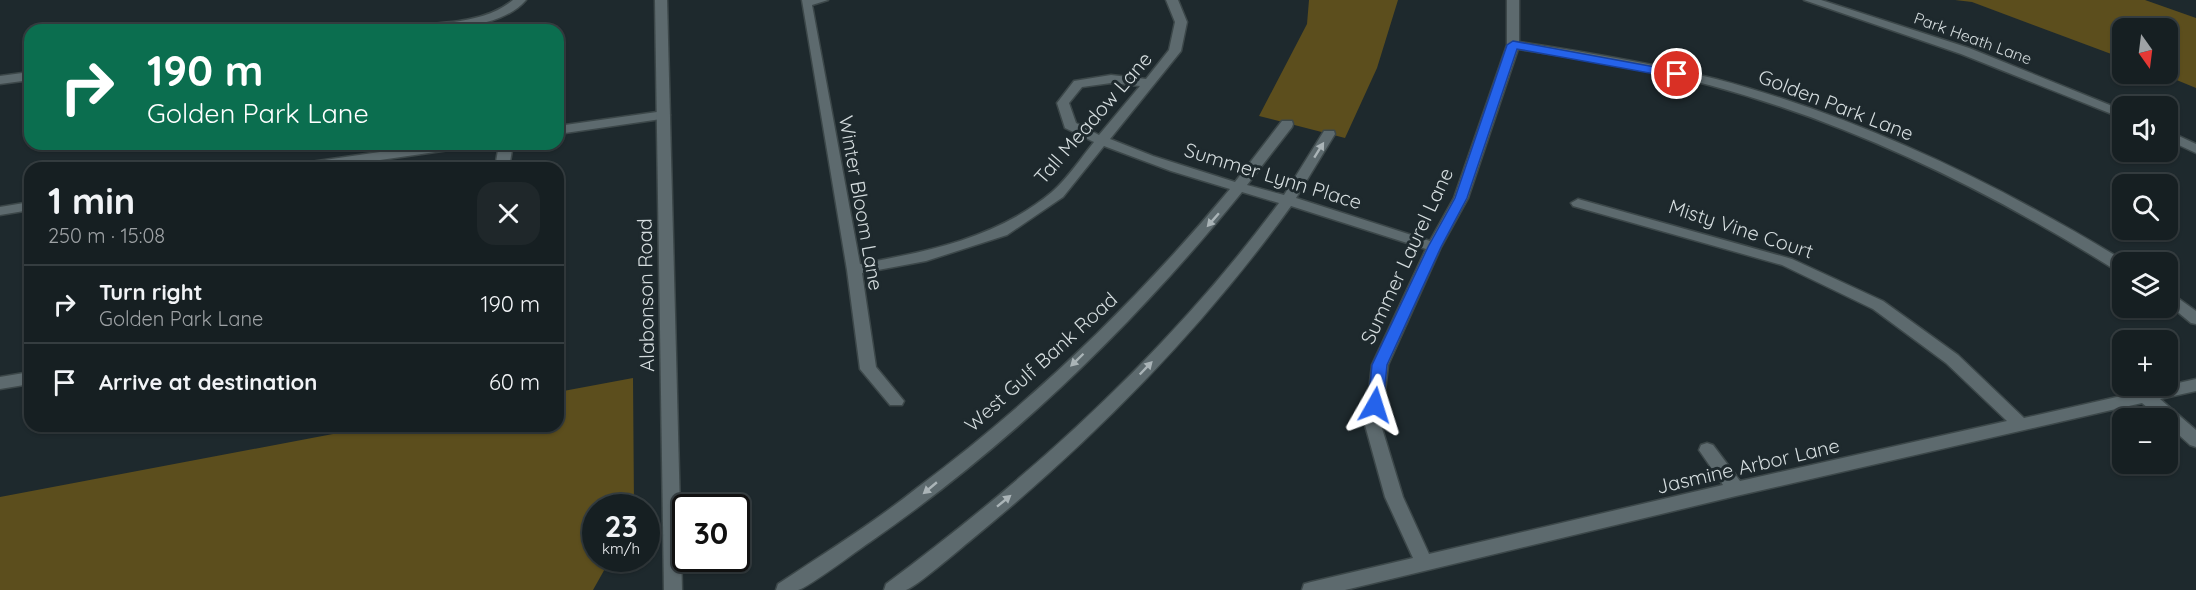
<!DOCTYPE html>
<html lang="en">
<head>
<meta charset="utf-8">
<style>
  body { margin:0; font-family:Quicksand,sans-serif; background:#1f272a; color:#f1f3f6; height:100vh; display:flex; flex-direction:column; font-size:22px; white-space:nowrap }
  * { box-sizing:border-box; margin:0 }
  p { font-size:20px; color:#9ea2a5 }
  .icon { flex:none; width:33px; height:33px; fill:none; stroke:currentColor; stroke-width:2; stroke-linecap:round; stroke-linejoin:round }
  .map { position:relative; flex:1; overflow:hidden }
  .drawer { position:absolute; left:24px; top:162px; width:540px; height:270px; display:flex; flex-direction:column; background:#161f22; border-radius:18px; box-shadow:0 2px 4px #0004,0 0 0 2px #353d40 }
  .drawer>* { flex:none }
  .banner { position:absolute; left:24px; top:24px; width:540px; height:126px; border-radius:18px; box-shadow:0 2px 4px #0004,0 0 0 2px #353d40; background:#0b6e4f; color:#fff; overflow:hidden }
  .needle { width:39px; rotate:166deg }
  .controls { position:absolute; left:2112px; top:18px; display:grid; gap:12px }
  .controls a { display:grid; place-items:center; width:66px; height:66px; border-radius:12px; background:#161f22; box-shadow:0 2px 4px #0004,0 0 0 2px #353d40; font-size:30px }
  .speed { position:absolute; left:582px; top:494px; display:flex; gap:12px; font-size:30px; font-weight:700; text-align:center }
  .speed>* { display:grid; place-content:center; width:78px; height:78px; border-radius:50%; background:#161f22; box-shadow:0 2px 4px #0004,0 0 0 2px #353d40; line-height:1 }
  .speed small { font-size:15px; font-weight:400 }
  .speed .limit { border:3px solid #111; border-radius:9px; background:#fff; color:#111 }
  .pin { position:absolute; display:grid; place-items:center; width:51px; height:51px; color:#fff; margin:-26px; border:3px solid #fff; border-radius:50%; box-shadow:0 2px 6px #0007 }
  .me { position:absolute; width:66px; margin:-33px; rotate:6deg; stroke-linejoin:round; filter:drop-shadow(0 0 4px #0008) }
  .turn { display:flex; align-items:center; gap:21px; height:126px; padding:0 24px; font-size:27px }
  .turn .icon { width:78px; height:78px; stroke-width:2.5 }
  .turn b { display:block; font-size:42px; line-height:51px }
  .round { display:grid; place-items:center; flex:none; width:63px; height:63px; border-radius:18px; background:#1f272a }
  .head { display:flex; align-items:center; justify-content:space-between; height:102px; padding:0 24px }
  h1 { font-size:36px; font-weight:700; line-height:45px }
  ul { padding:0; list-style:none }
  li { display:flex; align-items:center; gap:18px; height:78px; padding:0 24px; border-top:2px solid #353d40 }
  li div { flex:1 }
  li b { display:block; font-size:22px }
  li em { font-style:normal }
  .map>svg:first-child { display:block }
  .green { fill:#5c4e1d }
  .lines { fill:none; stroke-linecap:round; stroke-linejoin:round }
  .street-casing { stroke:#3c4749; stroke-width:3 }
  .secondary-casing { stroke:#3c4749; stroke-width:3 }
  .street { fill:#5d6a6e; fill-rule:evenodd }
  .secondary { fill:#5d6a6e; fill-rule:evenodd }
  .oneway { fill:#aab4b7 }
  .route { fill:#2563eb; stroke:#184099; stroke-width:1.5 }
  .labels { text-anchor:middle; stroke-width:6; stroke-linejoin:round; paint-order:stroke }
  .far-street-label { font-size:16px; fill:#d4dcde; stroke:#1e292d }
  .street-label { font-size:20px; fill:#d4dcde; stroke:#1e292d }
</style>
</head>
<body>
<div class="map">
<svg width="2196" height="590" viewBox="0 0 2196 590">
  <rect width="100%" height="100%" fill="#1e292d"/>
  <g class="green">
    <polygon points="1309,0 1398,0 1377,68 1345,138 1259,116 1307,24"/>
    <polygon points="1955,0 2145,0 2196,18 2196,88 2162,74 2168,74 2168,28 2122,28 2122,58 1972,2"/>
    <polygon points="633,378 634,507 596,507 596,558 611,558 593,590 0,590 0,497 375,426 558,426 558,392"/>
  </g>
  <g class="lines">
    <g class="street-casing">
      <g id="street">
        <path d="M 513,0 L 526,0 C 498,33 424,30 384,30 L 390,27 C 429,23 482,26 513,0 Z"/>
        <path d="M 802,0 L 828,0 L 812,5 L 860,264 C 929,251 997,238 1052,192 C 1068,178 1081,158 1094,142 L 1065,128 L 1057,103 L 1074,81 L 1111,75 L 1146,79 L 1169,50 L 1175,22 L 1166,0 L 1178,0 L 1187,22 L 1181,51 L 1110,139 L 1153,156 L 1235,182 L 1282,121 L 1292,121 L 1293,124 L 1292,127 L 1247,185 L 1284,195 L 1324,131 L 1334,131 L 1335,134 L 1296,198 L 1430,241 L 1454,198 L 1507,45 L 1507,0 L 1519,0 L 1519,42 C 1585,52 1651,63 1716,79 C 1861,117 1998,184 2126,262 L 2122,262 L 2122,272 L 2117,271 C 1990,191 1854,124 1709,85 C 1646,68 1582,59 1518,49 L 1468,198 L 1441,247 L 1388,365 L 1381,425 L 1403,497 L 1429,554 L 1723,485 L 1699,450 L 1701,445 L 1707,443 L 1713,445 L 1740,481 L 2007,421 L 1946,363 L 1873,309 L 1782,265 L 1573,206 L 1571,203 L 1578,199 L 1792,259 L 1883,301 L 1958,355 L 2024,418 L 2196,379 L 2196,391 L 2160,399 L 2196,430 L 2196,447 L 2190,445 L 2168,425 L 2168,418 L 2160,418 L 2142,403 L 1736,496 L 1345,590 L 1302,590 L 1304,584 L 1311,582 L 1413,558 L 1385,497 L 1365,425 L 1372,365 L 1426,249 L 1291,206 C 1200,332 1092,441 971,540 C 960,549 916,587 906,590 C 900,590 890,590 884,590 L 886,584 C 1034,474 1169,351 1279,203 L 1242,192 C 1134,325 1010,445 870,542 C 858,550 808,588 798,590 C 791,590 783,590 776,590 L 778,584 C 825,553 873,523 917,488 C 1033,401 1137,301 1230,189 L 1171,171 L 1104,146 L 1063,197 L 1007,235 L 926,261 L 862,273 L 876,367 L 904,401 L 902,405 L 890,405 L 860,369 L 847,270 ZM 1111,83 L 1140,86 L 1099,135 L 1076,123 L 1069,103 L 1082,87 Z"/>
        <polygon points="1804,0 1821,0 1969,48 2122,110 2122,118 1961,54"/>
        <polygon points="30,72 30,80 0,84 0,76"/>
        <polygon points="664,111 670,115 668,118 558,134 558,126"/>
        <polygon points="2168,131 2196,144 2196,153 2168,140"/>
        <polygon points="435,144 470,144 463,148 325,168 290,168 297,164"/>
        <polygon points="499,144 513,144 509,168 495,168"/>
        <polygon points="30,202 30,210 0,215 0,207"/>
        <polygon points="2168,291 2196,311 2196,324 2191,323 2168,304"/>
        <polygon points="30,372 30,384 0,389 0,377"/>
      </g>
    </g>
    <g class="secondary-casing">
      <polygon id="secondary" points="655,0 667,0 682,590 664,590"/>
    </g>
    <use href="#street" class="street"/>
    <use href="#secondary" class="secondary"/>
  </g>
  <defs><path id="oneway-solid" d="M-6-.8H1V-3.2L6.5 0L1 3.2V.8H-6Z" transform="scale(1.5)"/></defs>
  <g class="oneway">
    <use href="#oneway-solid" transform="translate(1319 150) rotate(-58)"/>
    <use href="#oneway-solid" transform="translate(1213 220) rotate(131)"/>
    <use href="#oneway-solid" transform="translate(1077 360) rotate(136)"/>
    <use href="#oneway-solid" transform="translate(1146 368) rotate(-46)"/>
    <use href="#oneway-solid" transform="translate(930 488) rotate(140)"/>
    <use href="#oneway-solid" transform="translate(1004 501) rotate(-39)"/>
  </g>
  <polygon class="route" points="1513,41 1677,71 1683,74 1677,78 1517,49 1467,198 1441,247 1387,365 1383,405 1375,411 1370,409 1368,405 1372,365 1428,247 1455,198 1507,45"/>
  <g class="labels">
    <g class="far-street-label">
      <text transform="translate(1973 38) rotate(20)" y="6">Park Heath Lane</text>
    </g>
    <g class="street-label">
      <text transform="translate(1836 105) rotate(21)" y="7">Golden Park Lane</text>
      <text transform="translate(1093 118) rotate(-49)" y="7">Tall Meadow Lane</text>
      <text transform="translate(1273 176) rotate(17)" y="7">Summer Lynn Place</text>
      <text transform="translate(861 203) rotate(80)" y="7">Winter Bloom Lane</text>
      <text transform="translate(1741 229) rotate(18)" y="7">Misty Vine Court</text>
      <text transform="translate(1407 256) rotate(-65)" y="7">Summer Laurel Lane</text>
      <text transform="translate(646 295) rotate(-91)" y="7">Alabonson Road</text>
      <text transform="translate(1041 362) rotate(-42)" y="7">West Gulf Bank Road</text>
      <text transform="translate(1748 466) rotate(-13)" y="7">Jasmine Arbor Lane</text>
    </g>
  </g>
</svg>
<div class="controls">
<a><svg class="needle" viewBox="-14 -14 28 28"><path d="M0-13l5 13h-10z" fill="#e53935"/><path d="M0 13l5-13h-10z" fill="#9ea2a5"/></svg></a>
<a><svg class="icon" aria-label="sound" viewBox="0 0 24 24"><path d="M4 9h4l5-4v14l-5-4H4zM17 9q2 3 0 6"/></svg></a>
<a><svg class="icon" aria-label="search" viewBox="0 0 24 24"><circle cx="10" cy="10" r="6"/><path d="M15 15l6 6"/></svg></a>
<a><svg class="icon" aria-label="layers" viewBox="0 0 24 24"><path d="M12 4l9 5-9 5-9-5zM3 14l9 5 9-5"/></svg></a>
<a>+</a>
<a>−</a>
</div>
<div class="speed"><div>23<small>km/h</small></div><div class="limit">30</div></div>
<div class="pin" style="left:1677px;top:74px;background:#d93025"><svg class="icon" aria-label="arrive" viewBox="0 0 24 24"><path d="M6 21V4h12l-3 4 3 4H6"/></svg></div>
<svg class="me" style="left:1375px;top:405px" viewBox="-20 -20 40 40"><path d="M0-17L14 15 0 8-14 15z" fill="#2563eb" stroke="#fff" stroke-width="4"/></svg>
<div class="banner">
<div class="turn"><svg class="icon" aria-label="right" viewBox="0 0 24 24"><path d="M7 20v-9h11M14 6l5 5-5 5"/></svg><div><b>190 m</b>Golden Park Lane</div></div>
</div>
<section class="drawer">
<div class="head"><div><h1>1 min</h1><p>250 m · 15:08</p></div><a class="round"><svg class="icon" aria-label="close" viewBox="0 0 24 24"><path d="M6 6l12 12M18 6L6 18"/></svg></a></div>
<ul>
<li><svg class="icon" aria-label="right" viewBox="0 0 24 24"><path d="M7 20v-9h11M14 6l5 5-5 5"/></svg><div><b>Turn right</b><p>Golden Park Lane</p></div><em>190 m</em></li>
<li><svg class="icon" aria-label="arrive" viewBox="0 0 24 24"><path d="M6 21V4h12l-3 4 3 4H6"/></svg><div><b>Arrive at destination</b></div><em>60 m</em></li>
</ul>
</section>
</div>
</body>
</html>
